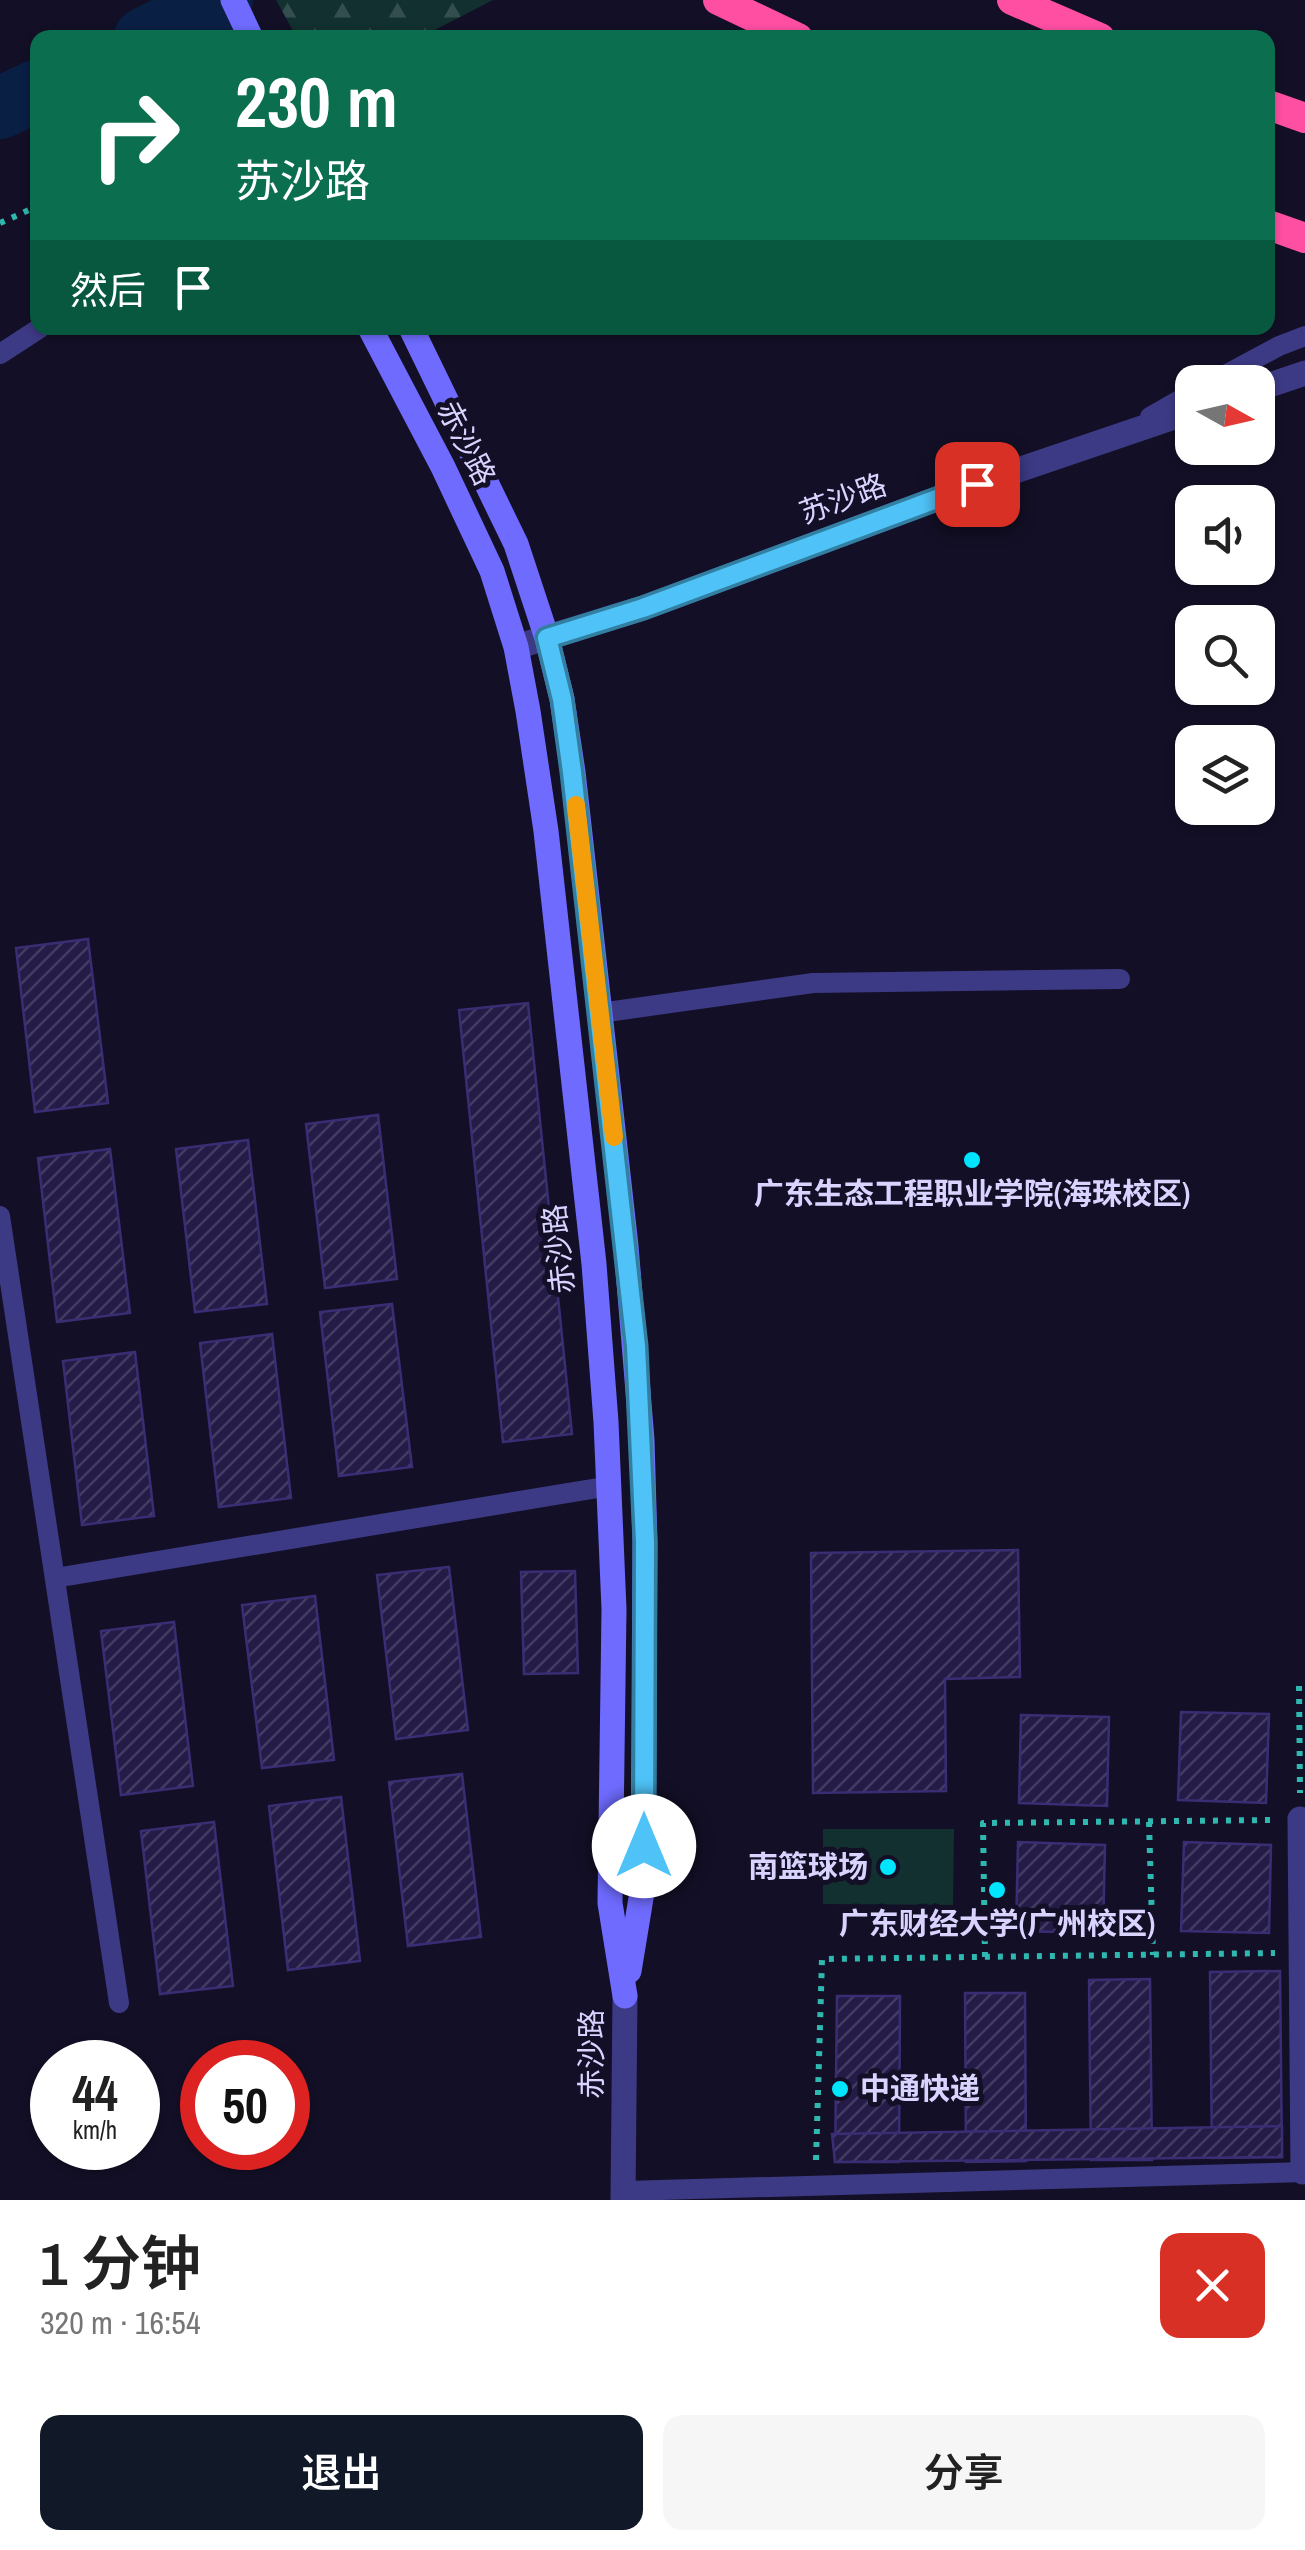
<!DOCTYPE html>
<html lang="zh">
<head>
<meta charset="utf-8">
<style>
  body { margin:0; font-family:"Archivo Narrow","Noto Sans SC",sans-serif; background:#f6f6f6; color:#222; height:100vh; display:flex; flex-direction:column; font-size:38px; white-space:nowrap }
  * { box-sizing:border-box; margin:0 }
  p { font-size:32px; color:#767676 }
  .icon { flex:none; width:55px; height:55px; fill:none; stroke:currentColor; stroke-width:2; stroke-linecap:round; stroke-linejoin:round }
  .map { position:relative; height:2200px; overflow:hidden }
  .drawer { display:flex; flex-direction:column; background:#fff; flex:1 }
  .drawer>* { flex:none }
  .guide { position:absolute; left:30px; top:30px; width:1245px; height:305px; border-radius:20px; box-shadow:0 2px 8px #0004; background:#0b6e4f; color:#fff; overflow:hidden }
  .needle { width:65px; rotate:98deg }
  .tools { position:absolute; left:1175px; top:365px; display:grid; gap:20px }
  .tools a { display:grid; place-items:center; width:100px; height:100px; border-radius:20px; background:#fff; box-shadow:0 2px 8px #0004; font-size:50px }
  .speed { position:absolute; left:30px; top:2040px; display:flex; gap:20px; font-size:50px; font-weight:700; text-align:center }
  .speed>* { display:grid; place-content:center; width:130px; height:130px; border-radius:50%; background:#fff; box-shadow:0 2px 8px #0004; line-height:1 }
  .speed small { font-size:25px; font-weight:400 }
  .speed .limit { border:15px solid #d22; background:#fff; color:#111 }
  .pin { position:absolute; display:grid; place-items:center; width:85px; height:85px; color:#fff; margin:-42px; border-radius:20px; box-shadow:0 5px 15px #0006 }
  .me { position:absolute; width:110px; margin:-55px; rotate:0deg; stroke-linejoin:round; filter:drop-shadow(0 0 8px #0008) }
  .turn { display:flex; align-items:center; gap:35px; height:210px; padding:0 40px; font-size:45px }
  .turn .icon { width:130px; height:130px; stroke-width:2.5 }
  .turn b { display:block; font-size:70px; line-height:85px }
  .then { display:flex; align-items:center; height:95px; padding:0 40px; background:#0003; gap:20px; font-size:38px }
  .round { display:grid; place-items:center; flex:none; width:105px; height:105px; border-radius:20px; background:#f6f6f6 }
  .head { display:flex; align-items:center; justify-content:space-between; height:170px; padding:0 40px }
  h1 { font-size:60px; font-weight:600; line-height:75px }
  .cta { display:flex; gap:20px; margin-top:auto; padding:20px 40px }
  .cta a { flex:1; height:115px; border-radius:20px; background:#111827; color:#fff; font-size:40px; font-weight:600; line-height:115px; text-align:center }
  .cta a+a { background:#f6f6f6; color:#222 }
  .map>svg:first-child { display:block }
  .forest { fill:url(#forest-firs) }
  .pitch { fill:#12302f }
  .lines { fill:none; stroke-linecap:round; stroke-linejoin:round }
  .river { stroke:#0a1f44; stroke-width:62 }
  .building { fill:url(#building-hatch); stroke:#3b2d73; stroke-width:2.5 }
  .path { stroke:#2fb8b0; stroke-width:6; stroke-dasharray:5 8; stroke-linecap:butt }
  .service { stroke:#3d3a85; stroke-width:20 }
  .minor { stroke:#3d3a85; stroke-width:25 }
  .tertiary { stroke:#3d3a85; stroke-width:25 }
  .secondary { stroke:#6f6bff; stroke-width:25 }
  .motorway { stroke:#ff4fa3; stroke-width:30 }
  .route-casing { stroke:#337fa1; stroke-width:25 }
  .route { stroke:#4fc3f7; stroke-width:18 }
  .slow { stroke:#f59e0b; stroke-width:18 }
  .poi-dot { fill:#00e5ff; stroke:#130f26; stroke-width:4 }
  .labels { text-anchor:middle; stroke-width:10; stroke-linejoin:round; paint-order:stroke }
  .street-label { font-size:30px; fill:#d9d4ff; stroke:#130f26 }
  .poi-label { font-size:30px; font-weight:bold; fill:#d9d4ff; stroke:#130f26 }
</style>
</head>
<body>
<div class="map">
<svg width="1305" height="2200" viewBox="0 0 1305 2200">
  <defs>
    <pattern id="forest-firs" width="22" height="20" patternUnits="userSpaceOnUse" patternTransform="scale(2.5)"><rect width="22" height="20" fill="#12302f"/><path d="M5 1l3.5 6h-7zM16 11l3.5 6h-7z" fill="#344d4e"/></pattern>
    <pattern id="building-hatch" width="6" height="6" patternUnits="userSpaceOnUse" patternTransform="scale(2.5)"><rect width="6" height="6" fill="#241b47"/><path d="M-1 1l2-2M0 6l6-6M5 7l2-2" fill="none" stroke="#433b63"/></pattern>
  </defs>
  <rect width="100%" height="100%" fill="#130f26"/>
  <polygon class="forest" points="276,0 493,0 421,37 297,38"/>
  <polygon class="pitch" points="823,1829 954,1829 953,1905 823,1904"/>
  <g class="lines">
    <g class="river">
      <polyline points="145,38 222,0"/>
      <polyline points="0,108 38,90"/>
    </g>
  </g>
  <g class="building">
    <polygon points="88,939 108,1103 35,1112 16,948"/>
    <polygon points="528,1003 572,1434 503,1442 459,1010"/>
    <polygon points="378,1115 397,1279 325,1288 306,1124"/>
    <polygon points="248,1140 267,1304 195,1312 176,1149"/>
    <polygon points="110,1149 130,1313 57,1322 38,1158"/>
    <polygon points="392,1304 412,1467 339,1476 320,1312"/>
    <polygon points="272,1334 291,1498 219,1507 200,1343"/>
    <polygon points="135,1352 154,1516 82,1525 63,1361"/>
    <polygon points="1018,1550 1020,1677 945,1679 946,1791 813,1793 811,1553"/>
    <polygon points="449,1567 468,1730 396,1739 377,1575"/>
    <polygon points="575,1571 578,1673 524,1674 521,1572"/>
    <polygon points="315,1596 334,1760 262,1768 242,1605"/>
    <polygon points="174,1622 193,1786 121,1795 101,1631"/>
    <polygon points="1181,1712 1269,1714 1266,1803 1178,1800"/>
    <polygon points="1021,1715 1109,1717 1107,1806 1019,1803"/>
    <polygon points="462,1774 481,1937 408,1946 389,1782"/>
    <polygon points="341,1797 360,1961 288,1970 269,1806"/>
    <polygon points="214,1822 233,1986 160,1994 141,1831"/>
    <polygon points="1018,1842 1105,1845 1103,1933 1016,1931"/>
    <polygon points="1184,1842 1271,1845 1269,1933 1181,1931"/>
    <polygon points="1280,1971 1282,2157 1212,2158 1210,1972"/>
    <polygon points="1150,1979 1152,2160 1091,2160 1089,1980"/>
    <polygon points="965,1993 1025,1993 1026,2161 966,2162"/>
    <polygon points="837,1996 900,1996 899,2162 835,2162"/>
    <polygon points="1282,2126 1282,2157 835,2162 832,2134"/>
  </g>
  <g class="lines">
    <g class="path">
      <polyline points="0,223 38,206"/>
      <polyline points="1299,1686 1300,1793"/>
      <polyline points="1149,1822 1153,1955"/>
      <polyline points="985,1957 983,1823 1274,1820"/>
      <polyline points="816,2160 822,1959 1275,1953"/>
    </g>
    <g class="service">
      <polyline points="0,354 40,328"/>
      <polyline points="1212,382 1279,346 1305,336"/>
      <polyline points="1150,417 1192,393"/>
      <polyline points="600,1013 813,983 1120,979"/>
      <polyline points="0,1216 119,2003"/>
      <polyline points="55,1578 610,1486"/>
      <polyline points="624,2191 1305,2172"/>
    </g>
    <polyline class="minor" points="1300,1819 1303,2172"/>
    <g class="tertiary">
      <polyline points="1258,389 1305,373"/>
      <polyline points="516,647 643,608 977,484 1192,411"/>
      <polyline points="623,2200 625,1996"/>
    </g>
    <g class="secondary">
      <polyline points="233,0 251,38"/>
      <polyline points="370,328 443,467 492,571 516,647 528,711 546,831 594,1264 606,1422 614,1609 610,1903 625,1996"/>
      <polyline points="411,328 516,544 547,638 562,699 573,772 626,1246 642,1440 645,1542 643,1886 629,1971"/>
    </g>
    <g class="motorway">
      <polyline points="718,0 798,38"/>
      <polyline points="1012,0 1100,38"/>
      <polyline points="1268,105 1305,118"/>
      <polyline points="1268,225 1305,238"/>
    </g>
  </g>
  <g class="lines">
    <g class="route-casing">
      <polyline id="route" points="644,1846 645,1542 636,1346 572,772 562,699 547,638 643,608 977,484"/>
    </g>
    <use href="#route" class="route"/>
    <polyline class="slow" points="576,805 614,1137"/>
  </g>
  <g class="poi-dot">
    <circle cx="972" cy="1160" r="10"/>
    <circle cx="888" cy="1867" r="10"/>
    <circle cx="997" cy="1890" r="10"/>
    <circle cx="840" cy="2089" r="10"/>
  </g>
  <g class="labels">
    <g class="street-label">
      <text transform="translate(466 443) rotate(63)" y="10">赤沙路</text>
      <text transform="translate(843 499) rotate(-20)" y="10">苏沙路</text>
      <text transform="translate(559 1249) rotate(-96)" y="10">赤沙路</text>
      <text transform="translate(592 2054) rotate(-90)" y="10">赤沙路</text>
    </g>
    <g class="poi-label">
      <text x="972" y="1204">广东生态工程职业学院(海珠校区)</text>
      <text x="868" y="1877" text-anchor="end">南篮球场</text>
      <text x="997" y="1934">广东财经大学(广州校区)</text>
      <text x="860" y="2099" text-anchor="start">中通快递</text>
    </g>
  </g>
</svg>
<div class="tools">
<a><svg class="needle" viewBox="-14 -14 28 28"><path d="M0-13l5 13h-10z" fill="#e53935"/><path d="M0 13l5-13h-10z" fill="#767676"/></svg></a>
<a><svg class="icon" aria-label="sound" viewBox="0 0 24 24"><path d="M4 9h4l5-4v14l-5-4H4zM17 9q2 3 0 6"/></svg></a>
<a><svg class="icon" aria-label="search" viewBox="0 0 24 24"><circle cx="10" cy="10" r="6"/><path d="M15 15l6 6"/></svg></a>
<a><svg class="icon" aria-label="layers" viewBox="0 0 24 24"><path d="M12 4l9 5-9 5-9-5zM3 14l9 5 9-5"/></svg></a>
</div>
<div class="speed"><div>44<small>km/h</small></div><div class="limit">50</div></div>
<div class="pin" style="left:977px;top:484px;background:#d93025"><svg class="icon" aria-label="arrive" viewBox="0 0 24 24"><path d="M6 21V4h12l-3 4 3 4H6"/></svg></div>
<svg class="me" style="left:644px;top:1846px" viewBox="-20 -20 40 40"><circle r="19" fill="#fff"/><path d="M0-13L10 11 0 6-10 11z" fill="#4fc3f7"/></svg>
<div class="guide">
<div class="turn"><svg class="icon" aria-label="right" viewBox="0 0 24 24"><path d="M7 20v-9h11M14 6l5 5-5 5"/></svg><div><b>230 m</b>苏沙路</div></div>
<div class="then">然后<svg class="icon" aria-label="arrive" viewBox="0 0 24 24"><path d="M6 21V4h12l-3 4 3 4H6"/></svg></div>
</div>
</div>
<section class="drawer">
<div class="head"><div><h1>1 分钟</h1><p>320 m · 16:54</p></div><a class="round" style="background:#d93025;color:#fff"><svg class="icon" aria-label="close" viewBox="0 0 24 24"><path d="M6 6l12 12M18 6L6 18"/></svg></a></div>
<div class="cta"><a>退出</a><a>分享</a></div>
</section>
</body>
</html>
